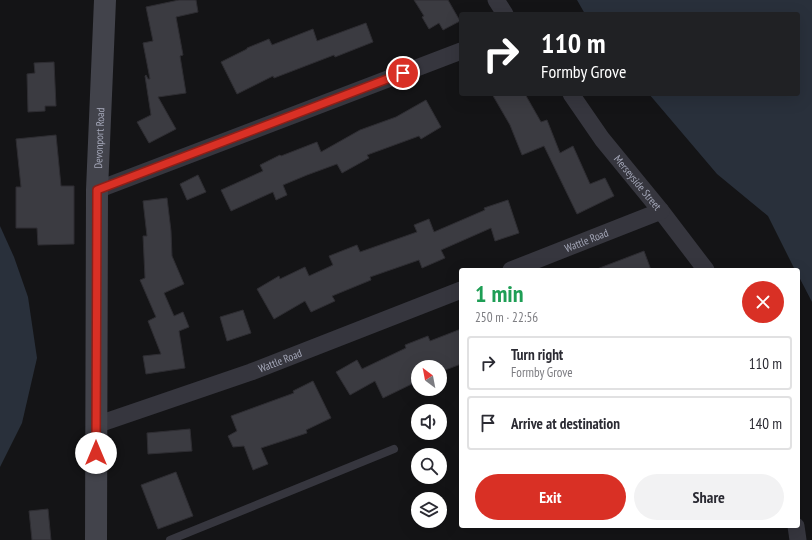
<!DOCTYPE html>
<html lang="en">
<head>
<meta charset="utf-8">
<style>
  body { margin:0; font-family:"PT Sans Narrow",sans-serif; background:#f2f2f3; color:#2b2b33; height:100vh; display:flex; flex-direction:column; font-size:15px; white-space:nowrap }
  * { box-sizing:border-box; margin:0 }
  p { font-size:13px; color:#7c7c81 }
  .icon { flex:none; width:22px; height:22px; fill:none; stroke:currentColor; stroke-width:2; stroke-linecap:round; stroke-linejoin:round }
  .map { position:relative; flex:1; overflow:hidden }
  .sheet { position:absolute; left:459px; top:268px; width:341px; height:260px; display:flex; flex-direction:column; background:#fff; border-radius:4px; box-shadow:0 4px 16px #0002 }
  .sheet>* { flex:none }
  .banner { position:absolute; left:459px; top:12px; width:341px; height:84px; border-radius:4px; box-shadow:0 4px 16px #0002; background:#202124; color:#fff; overflow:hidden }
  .needle { width:26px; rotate:328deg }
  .controls { position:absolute; left:411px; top:360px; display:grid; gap:8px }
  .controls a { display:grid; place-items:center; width:36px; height:36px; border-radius:50%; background:#fff; box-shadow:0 4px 16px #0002; font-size:20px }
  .pin { position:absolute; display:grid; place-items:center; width:34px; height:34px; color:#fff; margin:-17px; border:2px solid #fff; border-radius:50%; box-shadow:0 1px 4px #0007 }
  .me { position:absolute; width:44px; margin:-22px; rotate:0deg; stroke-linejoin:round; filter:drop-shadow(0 0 3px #0008) }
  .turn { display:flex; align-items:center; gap:14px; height:84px; padding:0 16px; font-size:18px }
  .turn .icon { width:52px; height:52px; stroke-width:2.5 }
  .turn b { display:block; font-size:28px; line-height:34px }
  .round { display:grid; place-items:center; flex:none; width:42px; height:42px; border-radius:21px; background:#f2f2f3 }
  .overview { display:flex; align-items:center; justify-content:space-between; height:68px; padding:0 16px }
  h1 { font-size:24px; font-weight:700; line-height:30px; color:#1e9e55 }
  .cta { display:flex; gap:8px; margin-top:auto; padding:8px 16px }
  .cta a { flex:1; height:46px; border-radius:24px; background:#d93025; color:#fff; font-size:16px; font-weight:700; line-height:46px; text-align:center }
  .cta a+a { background:#f2f2f3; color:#2b2b33 }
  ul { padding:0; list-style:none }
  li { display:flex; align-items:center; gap:12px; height:54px; margin:0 8px 6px; padding:0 8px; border:2px solid #e1e1e2; border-radius:4px }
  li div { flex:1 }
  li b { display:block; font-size:15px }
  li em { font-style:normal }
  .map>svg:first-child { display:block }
  .water { fill:#29303b }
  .building { fill:#3b3b41; stroke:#2e2d32 }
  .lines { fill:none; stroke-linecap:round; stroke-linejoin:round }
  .lane { stroke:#36363e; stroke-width:8 }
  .street { stroke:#36363e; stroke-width:17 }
  .secondary { stroke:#42434b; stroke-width:22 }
  .route-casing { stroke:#8d1f18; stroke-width:10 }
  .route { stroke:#d93025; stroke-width:7 }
  .labels { text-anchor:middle; stroke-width:3.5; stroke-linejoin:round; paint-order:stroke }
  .street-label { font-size:11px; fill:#a4a7b8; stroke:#0f0f11 }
</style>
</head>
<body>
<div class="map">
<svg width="812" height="540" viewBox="0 0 812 540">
  <rect width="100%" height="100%" fill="#141416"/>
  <g class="water">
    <polygon points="577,0 812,0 812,302 798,275 798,270 795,270 768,216 717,174 649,94 798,94 798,14 585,14"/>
    <polygon points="0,226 14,257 28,297 37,358 22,423 0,467"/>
  </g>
  <g class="building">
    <polygon points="179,0 196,0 198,12 176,17 183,55 180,56 186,93 158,97 176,129 149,143 137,122 151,115 145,76 146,75 148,79 150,79 143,43 153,41 146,7"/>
    <polygon points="414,0 448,0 460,21 443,30 439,23 429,29 422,17 424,16"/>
    <polygon points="366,23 373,42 335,57 334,55 274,78 273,76 237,94 221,62 247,49 247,48 269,39 272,45 313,29 317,41"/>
    <polygon points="54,62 56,106 45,106 45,111 28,112 27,74 35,73 34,63"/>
    <polygon points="492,94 525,94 541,122 547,120 560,153 573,146 590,184 605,178 614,196 577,214 544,146 522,155 510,125"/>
    <polygon points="426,100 441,127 421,139 419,136 367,155 369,158 342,173 337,164 307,175 283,185 287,195 276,200 273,192 231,211 221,190 263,171 260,165 280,155 281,156 317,142 321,152 360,130 396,117"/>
    <polygon points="56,135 61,186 74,186 74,244 38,245 37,228 16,228 16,187 21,187 16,139"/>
    <polygon points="198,175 206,192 187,200 180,184"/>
    <polygon points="167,198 171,231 172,256 184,284 164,293 174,316 183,312 189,327 179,331 185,368 146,374 143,356 161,354 148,321 156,317 140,280 145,278 143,236 147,236 143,201"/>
    <polygon points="508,200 519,233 495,241 491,228 441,250 445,258 422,268 419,260 370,277 371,280 332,296 335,301 311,312 305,301 274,319 257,289 279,276 280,279 305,267 309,276 333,265 329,256 357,245 360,252 417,232 414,225 429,219 434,232 485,210 484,208"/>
    <polygon points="644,251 651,270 597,270 597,269"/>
    <polygon points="243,310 251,333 227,341 220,317"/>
    <polygon points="461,329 461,364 440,372 440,367 418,367 418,381 383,398 375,381 350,395 336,372 357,360 362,369 406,348 405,345 428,336 430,341"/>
    <polygon points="313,381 331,418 306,430 307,433 261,448 268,464 253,470 244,446 233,447 228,436 237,431 231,416 294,393 293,391"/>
    <polygon points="190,429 192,451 148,454 147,433"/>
    <polygon points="176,472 193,516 158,529 141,485"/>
    <polygon points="48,509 51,540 32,540 29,511"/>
  </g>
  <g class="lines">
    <polyline class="lane" points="170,540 394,449"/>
    <g class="street">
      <polyline points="496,0 505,14"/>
      <path id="s1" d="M 571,94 L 602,139 L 661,211 L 706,270"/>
      <polyline points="97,190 461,51"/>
      <path id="s2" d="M 511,270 L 661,211"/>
      <path id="s3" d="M 96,425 L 251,372 L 461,290"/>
      <polyline points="796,526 798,540"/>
    </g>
    <path class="secondary" id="s4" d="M 96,540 L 97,190 L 105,0"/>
  </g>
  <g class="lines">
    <g class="route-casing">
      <polyline id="route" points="96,453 97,190 403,73"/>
    </g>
    <use href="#route" class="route"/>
  </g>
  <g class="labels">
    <g class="street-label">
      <text dy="4" stroke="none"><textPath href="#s4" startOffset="402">Devonport Road</textPath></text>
      <text dy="4" stroke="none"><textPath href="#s1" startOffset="111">Merseyside Street</textPath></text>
      <text dy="4" stroke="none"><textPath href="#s2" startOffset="81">Wattle Road</textPath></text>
      <text dy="4" stroke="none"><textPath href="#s3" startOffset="195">Wattle Road</textPath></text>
    </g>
  </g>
</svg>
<div class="controls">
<a><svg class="needle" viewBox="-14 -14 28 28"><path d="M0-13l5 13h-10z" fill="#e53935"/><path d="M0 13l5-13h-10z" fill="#7c7c81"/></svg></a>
<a><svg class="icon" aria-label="sound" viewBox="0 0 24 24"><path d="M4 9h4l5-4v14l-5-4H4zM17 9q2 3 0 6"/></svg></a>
<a><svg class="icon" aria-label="search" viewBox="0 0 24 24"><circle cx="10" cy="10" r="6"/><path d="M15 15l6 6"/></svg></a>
<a><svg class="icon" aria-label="layers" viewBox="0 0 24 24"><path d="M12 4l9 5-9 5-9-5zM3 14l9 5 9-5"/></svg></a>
</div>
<div class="pin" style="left:403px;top:73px;background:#d93025"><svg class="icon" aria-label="arrive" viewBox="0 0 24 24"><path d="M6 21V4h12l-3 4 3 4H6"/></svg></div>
<svg class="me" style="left:96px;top:453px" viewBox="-20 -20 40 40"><circle r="19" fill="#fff"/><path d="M0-13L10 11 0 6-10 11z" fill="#d93025"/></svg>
<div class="banner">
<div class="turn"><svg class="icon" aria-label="right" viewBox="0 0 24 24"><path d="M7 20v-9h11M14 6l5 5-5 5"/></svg><div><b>110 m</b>Formby Grove</div></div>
</div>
<section class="sheet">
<div class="overview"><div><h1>1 min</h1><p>250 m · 22:56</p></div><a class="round" style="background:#d93025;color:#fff"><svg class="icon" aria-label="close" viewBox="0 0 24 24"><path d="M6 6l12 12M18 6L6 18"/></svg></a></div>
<ul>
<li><svg class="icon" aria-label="right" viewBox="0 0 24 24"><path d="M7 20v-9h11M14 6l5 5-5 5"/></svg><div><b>Turn right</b><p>Formby Grove</p></div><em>110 m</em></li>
<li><svg class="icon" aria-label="arrive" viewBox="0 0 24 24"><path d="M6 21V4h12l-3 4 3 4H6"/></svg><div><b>Arrive at destination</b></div><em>140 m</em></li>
</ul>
<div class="cta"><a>Exit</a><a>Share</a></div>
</section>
</div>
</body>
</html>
